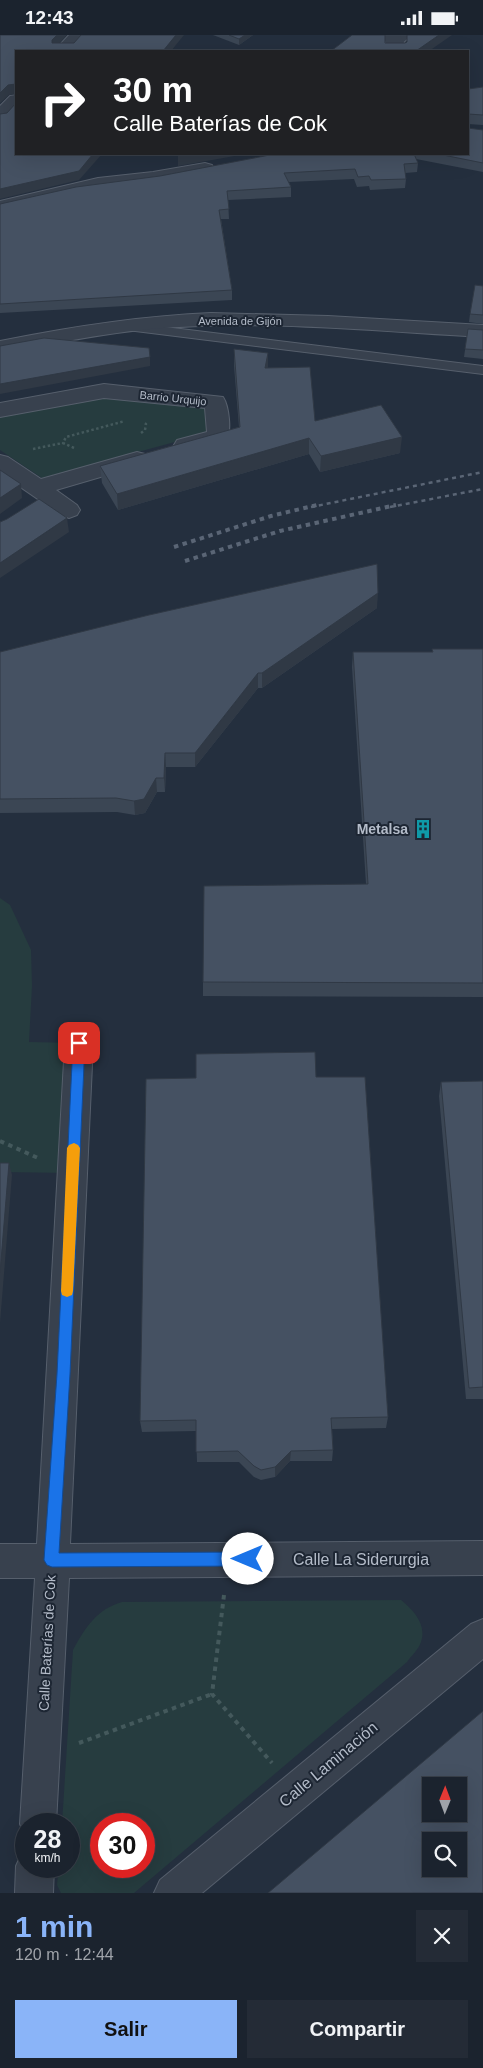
<!DOCTYPE html>
<html lang="es">
<head>
<meta charset="utf-8">
<style>
  body { margin:0; font-family:Arial,sans-serif; background:#242b36; color:#f1f3f6; height:100vh; display:flex; flex-direction:column; font-size:19px; white-space:nowrap }
  * { box-sizing:border-box; margin:0 }
  p { font-size:16px; color:#a0a4aa }
  .icon { flex:none; width:28px; height:28px; fill:none; stroke:currentColor; stroke-width:2; stroke-linecap:round; stroke-linejoin:round }
  .map { position:relative; height:1858px; overflow:hidden }
  .side { display:flex; flex-direction:column; background:#1b232e; flex:1 }
  .side>* { flex:none }
  .hud { position:absolute; left:15px; top:15px; width:454px; height:105px; border-radius:0px; box-shadow:0 5px 20px #0002,0 0 0 1px #39404a; background:#202124; color:#fff; overflow:hidden }
  .needle { width:32px; rotate:1deg }
  .fabs { position:absolute; left:422px; top:1742px; display:grid; gap:10px }
  .fabs a { display:grid; place-items:center; width:45px; height:45px; border-radius:0px; background:#1b232e; box-shadow:0 5px 20px #0002,0 0 0 1px #39404a; font-size:25px }
  .speed { position:absolute; left:15px; top:1778px; display:flex; gap:10px; font-size:25px; font-weight:700; text-align:center }
  .speed>* { display:grid; place-content:center; width:65px; height:65px; border-radius:50%; background:#1b232e; box-shadow:0 5px 20px #0002,0 0 0 1px #39404a; line-height:1 }
  .speed small { font-size:12px; font-weight:400 }
  .speed .limit { border:8px solid #d22; background:#fff; color:#111 }
  .pin { position:absolute; display:grid; place-items:center; width:42px; height:42px; color:#fff; margin:-21px; border-radius:10px; box-shadow:0 2px 8px #0006 }
  .me { position:absolute; width:55px; margin:-28px; rotate:270deg; stroke-linejoin:round; filter:drop-shadow(0 0 4px #0008) }
  .turn { display:flex; align-items:center; gap:18px; height:105px; padding:0 15px; font-size:22px }
  .turn .icon { width:65px; height:65px; stroke-width:2.5 }
  .turn b { display:block; font-size:35px; line-height:42px }
  .round { display:grid; place-items:center; flex:none; width:52px; height:52px; border-radius:0px; background:#242b36 }
  .overview { display:flex; align-items:center; justify-content:space-between; height:85px; padding:0 15px }
  h1 { font-size:30px; font-weight:700; line-height:38px; color:#8ab4f8 }
  .button { display:flex; gap:10px; margin-top:auto; padding:10px 15px }
  .button a { flex:1; height:58px; border-radius:0px; background:#8ab4f8; color:#111; font-size:20px; font-weight:700; line-height:58px; text-align:center }
  .button a+a { background:#242b36; color:#f1f3f6 }
  .status { display:flex; justify-content:space-between; align-items:center; height:35px; padding:0 25px; background:#1b232e; direction:ltr }
  .status svg { height:14px; fill:currentColor }
  .map>svg:first-child { display:block }
  .green { fill:#263c3f; fill-rule:evenodd }
  .lines { fill:none; stroke-linecap:round; stroke-linejoin:round }
  .service-casing { stroke:#565f6c; stroke-width:2 }
  .minor-casing { stroke:#565f6c; stroke-width:2 }
  .tertiary-casing { stroke:#565f6c; stroke-width:2 }
  .path-far1 { stroke:#44595c; stroke-width:2.5; stroke-dasharray:2.5 2.5; stroke-linecap:butt }
  .path { stroke:#44595c; stroke-width:4; stroke-dasharray:4.5 4.5; stroke-linecap:butt }
  .service { fill:#38414e; fill-rule:evenodd }
  .minor { fill:#38414e; fill-rule:evenodd }
  .tertiary { fill:#38414e; fill-rule:evenodd }
  .rail-far1 { stroke:#5a6575; stroke-width:2.5; stroke-dasharray:4 4; stroke-linecap:butt }
  .rail { stroke:#5a6575; stroke-width:4; stroke-dasharray:4.5 4.5; stroke-linecap:butt }
  .wall { fill:#3b4654 }
  .shaded-wall { fill:#303945 }
  .building { fill:#455162; stroke:#303945; fill-rule:evenodd }
  .route { fill:#1a73e8; stroke:#114b97 }
  .slow { fill:#f59e0b }
  .labels { text-anchor:middle; stroke-width:4; stroke-linejoin:round; paint-order:stroke }
  .far-street-label { font-size:11px; fill:#b4bcc9; stroke:#1d2633 }
  .poi-label { font-size:14px; font-weight:bold; fill:#b4bcc9; stroke:#1d2633; text-anchor:end }
  .street-label { font-size:14px; fill:#b4bcc9; stroke:#1d2633 }
  .near-street-label { font-size:16px; fill:#b4bcc9; stroke:#1d2633 }
</style>
</head>
<body>
<div class="status"><b>12:43</b><svg viewBox="0 0 49 12"><path d="M0 12V9h3v3zM5 12V6h3v6zM10 12V3h3v9zM15 12V0h3v12zM26 1h20v11H26zM47 4h2v5h-2z"/></svg></div>
<div class="map">
<svg width="483" height="1858" viewBox="0 0 483 1858">
  <rect width="100%" height="100%" fill="#242f3e"/>
  <g class="green">
    <polygon points="105,360 206,370 208,398 42,443 0,415 0,379"/>
    <polygon points="0,863 10,870 31,915 32,951 29,1007 79,1008 72,1138 0,1137"/>
    <path d="M 401,1565 C 413,1575 427,1589 421,1607 C 419,1614 411,1621 407,1627 L 134,1858 L 61,1858 L 57,1850 L 59,1831 L 69,1831 L 69,1789 L 62,1789 L 73,1615 C 85,1593 97,1574 122,1567 ZM 101,1789 L 144,1789 L 144,1831 L 101,1831 Z"/>
  </g>
  <g class="lines">
    <g class="service-casing">
      <g id="service">
        <polygon points="399,0 412,0 400,10 392,10 390,8"/>
        <polygon points="124,287 483,331 483,339 119,294 117,291"/>
      </g>
    </g>
    <g class="minor-casing">
      <g id="minor">
        <polygon points="69,0 88,0 73,16 54,16"/>
        <polygon points="382,0 400,0 405,10 404,16 386,16 387,10"/>
        <polygon points="16,60 16,76 7,86 0,88 0,71 10,61"/>
        <polygon points="205,128 212,130 214,134 212,138 153,149 98,155 0,178 0,166 98,143 153,137"/>
        <path d="M 104,349 L 223,362 C 229,371 232,397 226,406 C 211,410 192,419 177,415 L 174,410 L 177,405 L 207,397 L 205,373 L 104,363 L 0,382 L 0,368 Z"/>
        <polygon points="137,417 145,419 148,424 145,429 56,455 77,470 80,475 77,480 69,483 61,480 0,438 0,420 8,422 41,444"/>
        <polygon points="79,996 89,1000 93,1008 70,1509 483,1506 483,1540 69,1543 56,1789 26,1789 26,1802 20,1789 35,1543 0,1543 0,1509 37,1509 65,1008 69,1000"/>
        <polygon points="483,1584 483,1624 202,1858 154,1858 160,1845 471,1589"/>
        <polygon points="26,1816 26,1831 54,1831 53,1858 15,1858 16,1831 22,1818"/>
      </g>
    </g>
    <g class="tertiary-casing">
      <path id="tertiary" d="M 211,278 L 328,281 L 483,290 L 483,302 C 373,296 260,284 150,294 C 99,299 49,309 0,320 L 0,306 C 70,292 139,281 211,278 Z"/>
    </g>
    <g class="path-far1">
      <polyline points="141,398 145,395 146,389 143,387"/>
      <polyline points="74,413 63,408 66,402 125,386"/>
      <polyline points="33,414 63,408"/>
    </g>
    <g class="path">
      <polyline points="0,1106 38,1123"/>
      <polyline points="224,1560 212,1659 272,1728"/>
      <polyline points="79,1708 212,1659"/>
    </g>
    <use href="#service" class="service"/>
    <use href="#minor" class="minor"/>
    <use href="#tertiary" class="tertiary"/>
    <g class="rail-far1">
      <polyline points="311,472 483,437"/>
      <polyline points="390,472 483,454"/>
    </g>
    <g class="rail">
      <polyline points="174,512 271,481 317,470"/>
      <polyline points="185,526 280,496 396,470"/>
    </g>
  </g>
  <g class="wall">
    <polygon points="213,0 253,0 239,10"/>
    <polygon points="483,52 483,90 468,89 468,93 483,95 483,137 416,124 418,128 417,137 405,138 406,144 405,153 370,155 369,151 357,152 354,144 289,147 291,152 291,162 228,165 229,184 221,184 232,255 232,265 0,278 0,169 160,141 275,119 468,119 468,54"/>
    <polygon points="483,251 483,289 469,287 470,279"/>
    <polygon points="468,294 483,295 483,324 464,322"/>
    <polygon points="234,314 268,333 315,386 400,418 320,437 309,419 118,475 102,448 100,431 239,392 234,331"/>
    <polygon points="377,573 262,653 258,653 195,732 166,732 165,757 157,757 145,778 135,780 117,777 0,778 0,617"/>
    <polygon points="432,614 483,614 483,962 203,961 203,947 366,849 352,632 353,617 432,617"/>
    <polygon points="316,1042 388,1382 386,1393 332,1394 333,1415 332,1426 290,1426 275,1442 261,1445 254,1442 239,1427 197,1427 196,1396 142,1397 140,1386"/>
    <polygon points="483,1046 483,1364 466,1364 439,1061 441,1047"/>
  </g>
  <g class="shaded-wall">
    <polygon points="57,0 67,0 53,15 52,5"/>
    <polygon points="176,0 184,0 171,16 163,16"/>
    <polygon points="245,0 253,0 239,10 239,4"/>
    <polygon points="439,0 452,0 429,16 416,16"/>
    <polygon points="16,49 16,59 9,60 0,68 0,58 8,50"/>
    <polygon points="93,119 102,119 79,145 0,164 0,154"/>
    <polygon points="191,119 246,119 178,131 178,121"/>
    <polygon points="268,318 268,334 265,333"/>
    <polygon points="150,322 150,331 0,359 0,349"/>
    <polygon points="402,402 400,418 320,437 321,421"/>
    <polygon points="309,403 309,419 118,475 117,459"/>
    <polygon points="21,449 22,463 0,479 0,463"/>
    <polygon points="67,483 69,497 0,543 0,528"/>
    <polygon points="378,558 377,573 262,653 262,638"/>
    <polygon points="258,638 258,653 195,732 195,718"/>
    <polygon points="165,718 166,732 165,757 164,743"/>
    <polygon points="156,743 157,757 145,778 135,780 134,766"/>
    <polygon points="9,1128 12,1140 0,1288 0,1238"/>
    <polygon points="291,1416 290,1426 275,1442 275,1432"/>
  </g>
  <g class="building">
    <polygon points="0,0 57,0 52,5 52,8 74,8 81,0 176,0 163,16 16,16 16,53 16,49 8,50 0,58"/>
    <polygon points="229,0 245,0 239,4"/>
    <polygon points="352,0 385,0 385,8 405,8 407,7 407,0 439,0 416,16 331,16"/>
    <polygon points="483,52 483,80 468,79 468,93 483,95 483,128 438,119 468,119 468,54"/>
    <polygon points="16,68 16,119 93,119 79,136 0,154 0,79 7,78"/>
    <polygon points="180,119 191,119 178,121"/>
    <polygon points="275,119 414,119 418,128 404,129 406,144 371,145 369,141 358,142 355,134 284,138 291,152 227,156 229,174 219,175 232,255 0,269 0,169 76,152 160,141"/>
    <polygon points="475,250 483,251 483,280 470,279"/>
    <polygon points="468,294 483,295 483,315 465,314"/>
    <polygon points="44,303 149,313 150,322 0,349 0,311"/>
    <polygon points="234,314 268,318 265,333 310,332 315,386 381,370 402,402 321,421 309,403 117,459 100,431 240,392"/>
    <polygon points="0,435 21,449 0,463"/>
    <polygon points="39,464 67,483 0,528 0,487 7,484"/>
    <polygon points="377,529 378,558 262,638 258,638 195,718 165,718 164,743 156,743 144,764 134,766 116,763 0,764 0,617 149,580"/>
    <polygon points="432,614 483,614 483,948 203,947 204,851 368,849 353,617 433,617"/>
    <polygon points="315,1017 316,1042 365,1042 388,1382 331,1383 333,1415 291,1416 275,1432 261,1435 254,1431 238,1416 196,1417 196,1385 140,1386 146,1044 196,1043 196,1019"/>
    <polygon points="483,1046 483,1352 469,1353 441,1047"/>
    <polygon points="0,1128 9,1128 0,1238"/>
    <path d="M 483,1676 L 483,1858 L 268,1858 ZM 431,1751 L 459,1751 L 459,1779 L 431,1779 ZM 431,1806 L 459,1806 L 459,1834 L 431,1834 Z"/>
  </g>
  <polygon class="route" points="79,1003 83,1004 85,1008 70,1339 59,1518 248,1517 253,1519 255,1524 253,1529 248,1531 52,1532 47,1530 44,1525 57,1339 73,1008 75,1004"/>
  <polygon class="slow" points="74,1108 78,1110 80,1113 73,1256 72,1260 67,1262 62,1260 61,1256 67,1113 69,1110"/>
  <defs>
    <g id="building-bare" transform="scale(1.5)"><path d="M-4-6H4V6H1V3H-1V6H-4ZM-2.5-4.3h1.7v1.8h-1.7ZM.8-4.3h1.7v1.8H.8ZM-2.5-1h1.7V.8h-1.7ZM.8-1h1.7V.8H.8Z" fill="#0f9aa8" stroke="#1d2633" stroke-width="2.5" paint-order="stroke"/></g>
  </defs>
  <g fill-rule="evenodd">
    <use href="#building-bare" x="423" y="794"/>
  </g>
  <g class="labels">
    <g class="far-street-label">
      <text x="240" y="290">Avenida de Gijón</text>
      <text transform="translate(173 363) rotate(6)" y="4">Barrio Urquijo</text>
    </g>
    <g class="poi-label">
      <text x="408" y="799">Metalsa</text>
    </g>
    <g class="street-label">
      <text transform="translate(47 1608) rotate(-87)" y="5">Calle Baterías de Cok</text>
    </g>
    <g class="near-street-label">
      <text x="361" y="1530">Calle La Siderurgia</text>
      <text transform="translate(328 1729) rotate(-40)" y="6">Calle Laminación</text>
    </g>
  </g>
</svg>
<div class="fabs">
<a><svg class="needle" viewBox="-14 -14 28 28"><path d="M0-13l5 13h-10z" fill="#e53935"/><path d="M0 13l5-13h-10z" fill="#a0a4aa"/></svg></a>
<a><svg class="icon" aria-label="search" viewBox="0 0 24 24"><circle cx="10" cy="10" r="6"/><path d="M15 15l6 6"/></svg></a>
</div>
<div class="speed"><div>28<small>km/h</small></div><div class="limit">30</div></div>
<div class="pin" style="left:79px;top:1008px;background:#d93025"><svg class="icon" aria-label="arrive" viewBox="0 0 24 24"><path d="M6 21V4h12l-3 4 3 4H6"/></svg></div>
<svg class="me" style="left:248px;top:1524px" viewBox="-20 -20 40 40"><circle r="19" fill="#fff"/><path d="M0-13L10 11 0 6-10 11z" fill="#1a73e8"/></svg>
<div class="hud">
<div class="turn"><svg class="icon" aria-label="right" viewBox="0 0 24 24"><path d="M7 20v-9h11M14 6l5 5-5 5"/></svg><div><b>30 m</b>Calle Baterías de Cok</div></div>
</div>
</div>
<section class="side">
<div class="overview"><div><h1>1 min</h1><p>120 m · 12:44</p></div><a class="round"><svg class="icon" aria-label="close" viewBox="0 0 24 24"><path d="M6 6l12 12M18 6L6 18"/></svg></a></div>
<div class="button"><a>Salir</a><a>Compartir</a></div>
</section>
</body>
</html>
